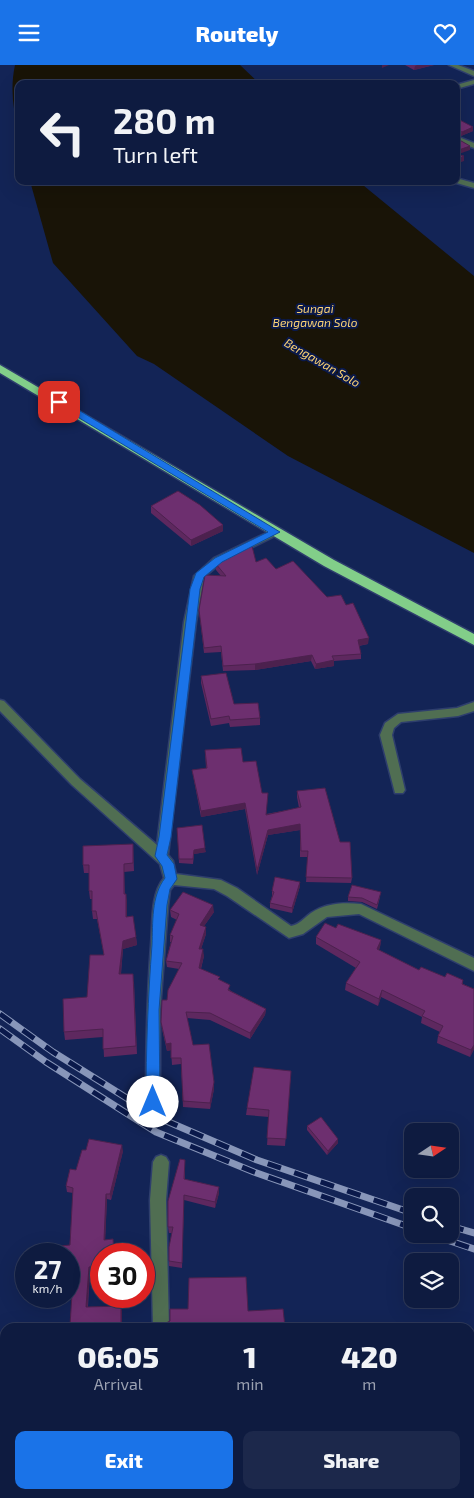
<!DOCTYPE html>
<html lang="en">
<head>
<meta charset="utf-8">
<style>
  body { margin:0; font-family:"Exo 2",sans-serif; background:#1c284b; color:#f1f3f6; height:100vh; display:flex; flex-direction:column; font-size:19px; white-space:nowrap }
  * { box-sizing:border-box; margin:0 }
  p { font-size:16px; color:#9ba1b1 }
  .icon { flex:none; width:28px; height:28px; fill:none; stroke:currentColor; stroke-width:2; stroke-linecap:round; stroke-linejoin:round }
  .map { position:relative; flex:1; overflow:hidden }
  .panel { position:absolute; left:0px; top:1258px; width:475px; height:176px; display:flex; flex-direction:column; background:#0e1b40; border-radius:15px 15px 0 0; box-shadow:0 5px 20px #0002,0 0 0 1px #2e3959 }
  .panel>* { flex:none }
  .guide { position:absolute; left:15px; top:15px; width:445px; height:105px; border-radius:10px; box-shadow:0 5px 20px #0002,0 0 0 1px #2e3959; background:#0e1b40; color:#f1f3f6; overflow:hidden }
  .needle { width:32px; rotate:77deg }
  .controls { position:absolute; left:404px; top:1058px; display:grid; gap:10px }
  .controls a { display:grid; place-items:center; width:55px; height:55px; border-radius:10px; background:#0e1b40; box-shadow:0 5px 20px #0002,0 0 0 1px #2e3959; font-size:25px }
  .speed { position:absolute; left:15px; top:1178px; display:flex; gap:10px; font-size:25px; font-weight:700; text-align:center }
  .speed>* { display:grid; place-content:center; width:65px; height:65px; border-radius:50%; background:#0e1b40; box-shadow:0 5px 20px #0002,0 0 0 1px #2e3959; line-height:1 }
  .speed small { font-size:12px; font-weight:400 }
  .speed .limit { border:8px solid #d22; background:#fff; color:#111 }
  .pin { position:absolute; display:grid; place-items:center; width:42px; height:42px; color:#fff; margin:-21px; border-radius:10px; box-shadow:0 2px 8px #0006 }
  .me { position:absolute; width:55px; margin:-28px; rotate:0deg; stroke-linejoin:round; filter:drop-shadow(0 0 4px #0008) }
  .turn { display:flex; align-items:center; gap:18px; height:105px; padding:0 15px; font-size:22px }
  .turn .icon { width:65px; height:65px; stroke-width:2.5 }
  .turn b { display:block; font-size:35px; line-height:42px }
  .eta { display:flex; justify-content:space-evenly; align-items:center; height:85px; text-align:center }
  .eta b { font-size:30px; font-weight:800; line-height:35px }
  .button { display:flex; gap:10px; margin-top:auto; padding:10px 15px }
  .button a { flex:1; height:58px; border-radius:10px; background:#1a73e8; color:#fff; font-size:20px; font-weight:800; line-height:58px; text-align:center }
  .button a+a { background:#1c284b; color:#f1f3f6 }
  header { display:flex; justify-content:space-between; align-items:center; height:65px; padding:0 15px; background:#1a73e8; color:#fff; font-size:22px; font-weight:800 }
  .map>svg:first-child { display:block }
  .water { fill:#191407 }
  .lines { fill:none; stroke-linecap:round; stroke-linejoin:round }
  .minor-casing { stroke:#2e3e6d; stroke-width:3 }
  .highway-casing { stroke:#2e3e6d; stroke-width:3 }
  .minor { fill:#506e52; fill-rule:evenodd }
  .highway { fill:#82ce89; fill-rule:evenodd }
  .rail-casing { stroke:#8896b9; stroke-width:7 }
  .rail { stroke:#0a194b; stroke-width:5; stroke-dasharray:14; stroke-linecap:butt }
  .wall { fill:#5e285f }
  .shaded-wall { fill:#4c214e }
  .building { fill:#6d2f6f; stroke:#4c214e }
  .route { fill:#1a73e8; stroke:#114b97 }
  .labels { text-anchor:middle; stroke-width:4; stroke-linejoin:round; paint-order:stroke }
  .far-water-label { font-size:12px; font-style:italic; fill:#fad173; stroke:#0a194b }
</style>
</head>
<body>
<header><svg class="icon" aria-label="menu" viewBox="0 0 24 24"><path d="M4 6h16M4 12h16M4 18h16"/></svg>Routely<svg class="icon" aria-label="heart" viewBox="0 0 24 24"><path d="M12 20l-8-8c-3-5 5-10 8-4 3-6 11-1 8 4z"/></svg></header>
<div class="map">
<svg width="474" height="1433" viewBox="0 0 474 1433">
  <rect width="100%" height="100%" fill="#132456"/>
  <g class="water">
    <path d="M 15,0 L 240,0 L 260,19 L 19,19 L 19,67 C 13,45 10,23 15,0 Z"/>
    <polygon points="30,116 358,116 474,211 474,488 288,391 154,299 137,291 53,198"/>
  </g>
  <g class="lines">
    <g class="minor-casing">
      <g id="minor">
        <polygon points="449,0 458,0 474,6 474,11"/>
        <polygon points="474,15 474,19 456,24 456,20"/>
        <polygon points="456,71 474,78 474,83 456,76"/>
        <polygon points="456,113 474,118 474,123 453,117 456,116"/>
        <path d="M 275,464 L 279,465 L 279,469 L 222,497 L 204,512 L 196,557 L 168,790 L 173,796 L 176,809 L 221,815 L 237,823 L 291,861 C 299,860 304,853 311,848 C 325,838 344,837 361,839 L 474,893 L 474,906 L 359,849 L 327,852 L 303,869 L 289,873 L 227,831 L 214,824 L 174,820 L 170,825 L 168,841 L 160,945 L 160,1037 L 158,1042 L 153,1044 L 148,1042 L 146,1037 C 146,984 147,932 151,880 C 153,858 150,830 164,813 L 160,799 L 72,720 L 0,646 L 0,635 L 4,636 L 80,714 L 157,780 L 184,557 L 194,511 L 214,493 Z"/>
        <polygon points="474,637 474,646 458,651 401,657 394,663 392,670 405,725 403,728 395,728 380,670 385,658 398,649 457,643"/>
        <polygon points="161,1090 166,1092 169,1097 166,1135 169,1262 153,1262 150,1135 153,1097 156,1092"/>
        <rect x="157" y="1429" width="18" height="4"/>
      </g>
    </g>
    <g class="highway-casing">
      <polygon id="highway" points="0,300 334,495 474,569 474,580 324,501 0,308"/>
    </g>
    <use href="#minor" class="minor"/>
    <use href="#highway" class="highway"/>
    <g class="rail-casing">
      <g id="rail">
        <polyline points="0,949 53,987 157,1052 257,1095 412,1148"/>
        <polyline points="0,964 46,997 156,1067 254,1107 412,1163"/>
        <polyline points="450,1161 474,1168"/>
        <polyline points="429,1169 474,1184"/>
      </g>
    </g>
    <use href="#rail" class="rail"/>
  </g>
  <g class="wall">
    <polygon points="405,0 434,0 414,5"/>
    <polygon points="456,53 473,66 461,71 456,70"/>
    <polygon points="151,441 223,460 223,466 191,481 151,448"/>
    <polygon points="256,497 276,504 327,532 346,540 368,579 359,581 361,589 361,594 334,596 334,601 315,604 311,596 255,605 223,606 221,587 204,588 199,545 221,511 216,505 216,499"/>
    <polygon points="201,611 234,639 260,653 260,660 230,662 229,658 211,661 201,618"/>
    <polygon points="205,685 243,697 262,728 266,749 299,743 297,732 297,726 340,777 352,813 351,818 306,817 308,792 300,792 300,765 268,770 257,810 245,744 201,752 193,710 192,705 206,703"/>
    <polygon points="177,763 206,787 194,789 193,799 179,798"/>
    <polygon points="133,779 134,806 124,807 125,829 127,837 127,852 136,872 137,880 123,884 121,909 134,917 137,989 104,992 103,972 65,975 64,967 87,932 104,890 97,854 93,854 92,846 92,834 90,834 89,826 89,808 84,808 83,800"/>
    <polygon points="300,821 292,848 270,843 270,838 272,831 272,826"/>
    <polygon points="348,832 380,832 377,844 362,837 348,836"/>
    <polygon points="170,845 214,847 204,861 206,869 201,884 204,891 201,904 220,915 231,926 266,944 265,950 250,974 210,955 187,953 193,980 214,1017 214,1024 210,1044 183,1042 181,999 172,1000 171,985 167,986 162,964 161,957 167,935 179,904 167,902 166,896 171,877 170,877 170,870 177,855 171,852"/>
    <polygon points="336,863 381,875 380,882 379,885 419,905 445,912 463,915 463,919 474,924 474,984 470,992 437,978 438,971 440,967 421,958 422,952 381,932 378,941 345,925 346,918 356,903 316,879 316,872"/>
    <polygon points="291,1006 285,1081 267,1080 269,1052 246,1050 247,1043"/>
    <polygon points="307,1061 338,1078 327,1090 307,1065"/>
    <polygon points="86,1085 123,1086 111,1135 107,1134 105,1175 114,1179 114,1189 101,1189 101,1206 90,1207 88,1242 122,1246 122,1262 70,1262 70,1260 74,1203 69,1204 69,1189 73,1128 67,1127 66,1121 76,1105"/>
    <polygon points="185,1095 185,1114 219,1128 215,1143 184,1135 182,1203 169,1201 169,1196 172,1168 169,1168 168,1162"/>
  </g>
  <g class="shaded-wall">
    <polygon points="382,0 389,0 382,3"/>
    <polygon points="417,0 434,0 414,5 415,1"/>
    <polygon points="473,62 473,66 461,71 462,67"/>
    <polygon points="470,81 470,85 456,90 456,86"/>
    <polygon points="464,91 464,96 456,99 456,95"/>
    <polygon points="223,460 223,466 191,481 191,475"/>
    <polygon points="369,573 368,579 357,581 358,575"/>
    <polygon points="312,590 311,596 255,605 255,599"/>
    <polygon points="334,595 334,601 315,604 316,599"/>
    <polygon points="245,738 245,744 201,752 201,746"/>
    <polygon points="300,759 300,765 268,770 257,810 257,805 268,765"/>
    <polygon points="205,783 206,787 194,789 193,799 194,785"/>
    <polygon points="300,817 300,821 292,848 292,843"/>
    <polygon points="126,829 127,837 127,860 126,852"/>
    <polygon points="213,840 214,847 200,867 200,860"/>
    <polygon points="206,862 206,869 199,890 199,884"/>
    <polygon points="136,872 137,880 123,884 120,917 119,909 123,876"/>
    <polygon points="381,875 380,882 376,891 377,884"/>
    <polygon points="203,884 204,891 199,910 199,903"/>
    <polygon points="382,925 381,932 378,941 379,934"/>
    <polygon points="266,944 265,950 250,974 250,968"/>
    <polygon points="171,978 172,985 167,986 166,979"/>
    <polygon points="474,980 474,984 470,992 471,985"/>
    <polygon points="214,1017 214,1024 210,1044 210,1038"/>
    <polygon points="338,1074 338,1078 327,1090 328,1086"/>
    <polygon points="122,1080 123,1086 111,1135 110,1129"/>
    <polygon points="219,1122 219,1128 215,1143 215,1137"/>
    <polygon points="106,1129 107,1134 105,1180 104,1175"/>
    <polygon points="89,1202 90,1207 87,1247 86,1242"/>
    <polygon points="121,1241 122,1246 122,1262 121,1262"/>
  </g>
  <g class="building">
    <polygon points="456,53 473,62 462,67 456,65"/>
    <polygon points="456,73 470,81 456,86"/>
    <polygon points="456,89 464,91 456,95"/>
    <polygon points="178,426 200,440 223,460 191,475 151,441"/>
    <polygon points="252,481 256,497 266,493 276,504 293,496 327,532 341,530 346,540 353,538 369,573 358,575 361,589 332,591 334,595 316,599 312,590 255,599 223,601 221,581 204,583 199,545 205,510 226,511 216,499 234,488"/>
    <polygon points="226,608 234,639 258,638 260,653 230,655 229,651 211,654 201,611"/>
    <polygon points="241,683 243,697 256,696 262,728 268,728 266,750 301,742 297,726 325,723 340,777 350,777 352,813 306,812 308,786 301,786 300,759 268,765 257,805 245,738 201,746 192,705 207,703 205,685"/>
    <polygon points="202,760 205,783 194,785 193,794 179,794 177,763"/>
    <polygon points="133,779 133,798 124,799 124,829 126,829 126,852 133,851 136,872 123,876 119,909 133,909 136,981 103,984 103,964 64,967 63,934 87,932 90,890 104,890 96,846 92,846 92,826 89,826 89,800 83,800 83,781"/>
    <polygon points="275,812 300,817 292,843 270,838 274,827 272,826"/>
    <polygon points="352,820 381,827 377,840 362,833 348,832"/>
    <polygon points="183,827 213,840 200,860 206,862 199,884 203,884 199,903 220,912 218,914 230,920 228,925 266,944 250,968 210,948 186,947 193,980 209,979 214,1017 210,1038 183,1036 181,993 171,993 171,978 166,979 161,957 162,935 167,935 168,925 182,898 166,896 173,871 170,870 179,849 170,845"/>
    <polygon points="325,858 336,863 338,859 381,875 377,884 419,905 421,902 445,912 447,908 463,915 462,919 474,924 474,980 471,985 438,971 443,961 422,951 425,946 382,925 379,934 346,918 360,897 316,872"/>
    <polygon points="254,1002 291,1006 286,1074 267,1073 269,1045 247,1043"/>
    <polygon points="321,1052 338,1074 328,1086 307,1061"/>
    <polygon points="89,1074 122,1080 110,1129 106,1129 104,1175 113,1174 114,1189 101,1189 101,1201 89,1202 86,1242 121,1241 121,1262 82,1262 82,1260 70,1260 74,1198 69,1199 69,1189 52,1189 52,1182 70,1180 73,1123 66,1121 70,1104 76,1105 82,1085 86,1085"/>
    <polygon points="180,1094 185,1095 184,1114 219,1122 215,1137 184,1130 182,1198 169,1196 169,1182 173,1162 168,1162 168,1136"/>
    <polygon points="246,1212 248,1246 283,1244 285,1262 243,1262 243,1260 235,1262 166,1262 166,1258 170,1256 170,1244 188,1244 189,1213"/>
    <rect x="36" y="1429" width="30" height="4"/>
    <polygon points="94,1429 132,1429 132,1433 106,1433 106,1432 94,1433"/>
    <rect x="205" y="1429" width="77" height="4"/>
  </g>
  <path class="route" d="M 56,335 L 62,335 L 280,467 L 222,497 L 204,512 L 200,524 L 171,772 L 167,790 L 174,799 L 177,814 L 170,824 L 167,840 L 159,945 L 160,1037 L 158,1041 L 153,1043 L 148,1041 L 146,1037 C 146,984 148,932 152,880 C 153,858 151,831 165,813 L 162,801 L 155,791 L 159,772 L 190,524 L 196,508 L 215,493 L 268,467 L 56,339 Z"/>
  <g class="labels">
    <g class="far-water-label">
      <text x="315" y="248">Sungai<tspan x="315" dy="14">Bengawan Solo</tspan></text>
      <text transform="translate(322 298) rotate(30)" y="4">Bengawan Solo</text>
    </g>
  </g>
</svg>
<div class="controls">
<a><svg class="needle" viewBox="-14 -14 28 28"><path d="M0-13l5 13h-10z" fill="#e53935"/><path d="M0 13l5-13h-10z" fill="#9ba1b1"/></svg></a>
<a><svg class="icon" aria-label="search" viewBox="0 0 24 24"><circle cx="10" cy="10" r="6"/><path d="M15 15l6 6"/></svg></a>
<a><svg class="icon" aria-label="layers" viewBox="0 0 24 24"><path d="M12 4l9 5-9 5-9-5zM3 14l9 5 9-5"/></svg></a>
</div>
<div class="speed"><div>27<small>km/h</small></div><div class="limit">30</div></div>
<div class="pin" style="left:59px;top:337px;background:#d93025"><svg class="icon" aria-label="arrive" viewBox="0 0 24 24"><path d="M6 21V4h12l-3 4 3 4H6"/></svg></div>
<svg class="me" style="left:153px;top:1037px" viewBox="-20 -20 40 40"><circle r="19" fill="#fff"/><path d="M0-13L10 11 0 6-10 11z" fill="#1a73e8"/></svg>
<div class="guide">
<div class="turn"><svg class="icon" aria-label="left" viewBox="0 0 24 24"><path d="M17 20v-9H6M10 6l-5 5 5 5"/></svg><div><b>280 m</b>Turn left</div></div>
</div>
<section class="panel">
<div class="eta">
<div><b>06:05</b><p>Arrival</p></div>
<div><b>1</b><p>min</p></div>
<div><b>420</b><p>m</p></div>
</div>
<div class="button"><a>Exit</a><a>Share</a></div>
</section>
</div>
</body>
</html>
